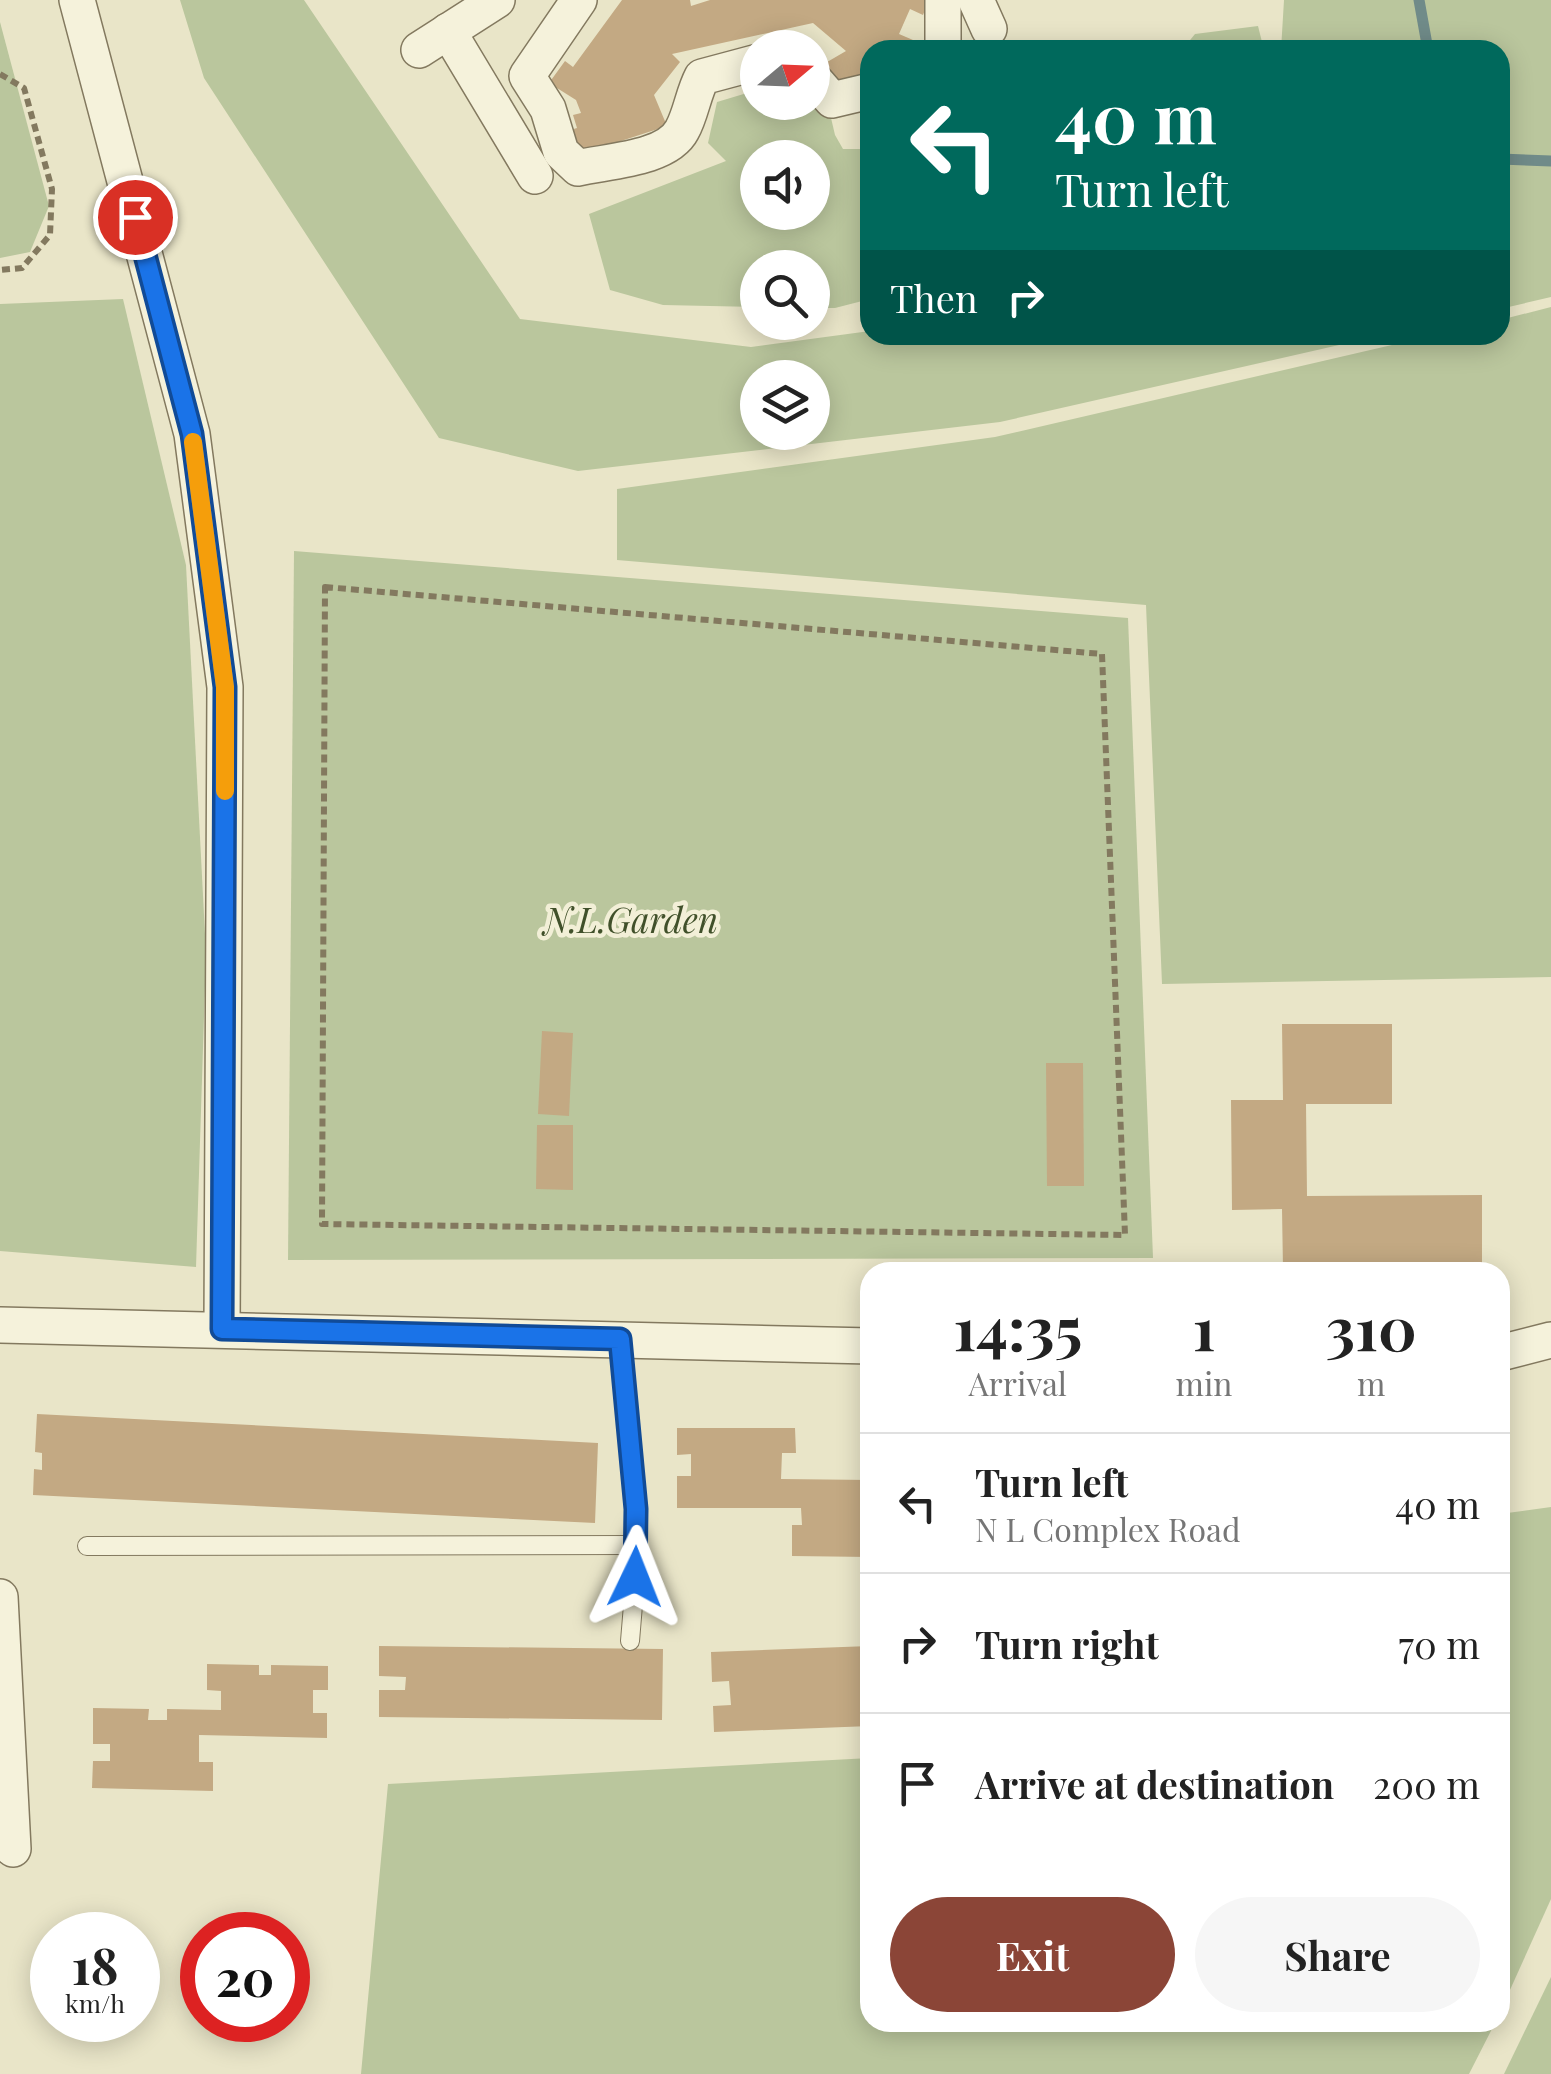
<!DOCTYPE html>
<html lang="en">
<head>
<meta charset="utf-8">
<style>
  body { margin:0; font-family:"Playfair Display",serif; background:#f6f6f6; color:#222; height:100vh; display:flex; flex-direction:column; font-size:38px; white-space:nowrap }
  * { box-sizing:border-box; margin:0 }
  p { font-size:32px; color:#767676 }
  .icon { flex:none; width:55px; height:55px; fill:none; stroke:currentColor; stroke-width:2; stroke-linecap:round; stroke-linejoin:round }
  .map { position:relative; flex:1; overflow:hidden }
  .sheet { position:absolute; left:860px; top:1262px; width:650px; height:770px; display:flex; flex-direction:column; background:#fff; border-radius:30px; box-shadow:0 5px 25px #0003 }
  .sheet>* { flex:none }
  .hud { position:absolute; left:860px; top:40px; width:650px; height:305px; border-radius:30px; box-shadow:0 5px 25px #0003; background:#00695c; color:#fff; overflow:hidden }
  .needle { width:65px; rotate:71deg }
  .controls { position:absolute; left:740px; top:30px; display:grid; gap:20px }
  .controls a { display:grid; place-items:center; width:90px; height:90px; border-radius:50%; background:#fff; box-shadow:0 5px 25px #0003; font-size:50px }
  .speed { position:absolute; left:30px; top:1912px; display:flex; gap:20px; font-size:50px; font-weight:700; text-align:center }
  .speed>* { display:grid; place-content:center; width:130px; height:130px; border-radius:50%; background:#fff; box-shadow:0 5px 25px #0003; line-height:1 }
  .speed small { font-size:25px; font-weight:400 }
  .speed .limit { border:15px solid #d22; background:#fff; color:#111 }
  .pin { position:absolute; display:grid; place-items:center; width:85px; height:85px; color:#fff; margin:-42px; border:5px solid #fff; border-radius:50%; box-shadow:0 2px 10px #0007 }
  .me { position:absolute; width:110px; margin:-55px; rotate:2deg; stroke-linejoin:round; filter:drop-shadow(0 0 8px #0008) }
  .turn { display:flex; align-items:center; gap:35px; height:210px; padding:0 30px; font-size:45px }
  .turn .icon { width:130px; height:130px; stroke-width:2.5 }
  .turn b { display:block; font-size:70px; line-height:85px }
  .then { display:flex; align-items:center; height:95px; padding:0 30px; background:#0003; gap:20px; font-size:38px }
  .eta { display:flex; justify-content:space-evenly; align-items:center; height:170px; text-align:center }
  .eta b { font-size:60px; font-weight:700; line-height:70px }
  .cta { display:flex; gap:20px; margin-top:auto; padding:20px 30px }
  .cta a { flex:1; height:115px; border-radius:60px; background:#8b4537; color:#fff; font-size:40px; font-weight:700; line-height:115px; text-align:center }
  .cta a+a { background:#f6f6f6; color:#222 }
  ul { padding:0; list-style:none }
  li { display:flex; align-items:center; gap:30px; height:140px; padding:0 30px; border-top:2px solid #e0e0e0 }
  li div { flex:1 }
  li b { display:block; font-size:38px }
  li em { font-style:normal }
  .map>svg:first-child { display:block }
  .green { fill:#bac69d; fill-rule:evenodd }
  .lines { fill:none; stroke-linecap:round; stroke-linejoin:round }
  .stream { stroke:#708b89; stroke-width:11 }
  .building { fill:#c3a983 }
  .service-casing { stroke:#83795f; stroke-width:20 }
  .minor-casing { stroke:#83795f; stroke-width:38 }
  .path { stroke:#83795f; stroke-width:6; stroke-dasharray:8 5; stroke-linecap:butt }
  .service { stroke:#f5f2db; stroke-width:18 }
  .minor { stroke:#f5f2db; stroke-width:35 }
  .route-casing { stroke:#114b97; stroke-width:25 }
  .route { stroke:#1a73e8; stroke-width:18 }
  .slow { stroke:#f59e0b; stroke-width:18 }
  .labels { text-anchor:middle; stroke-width:9; stroke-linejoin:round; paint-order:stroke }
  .park-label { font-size:35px; font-style:italic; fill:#40502a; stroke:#f2efd7 }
</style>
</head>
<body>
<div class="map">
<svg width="1551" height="2074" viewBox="0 0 1551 2074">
  <rect width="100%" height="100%" fill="#e9e5c8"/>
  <g class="green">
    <path d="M 180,0 L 304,0 L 520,319 L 751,347 L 870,331 L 870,335 L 1383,335 L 1000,422 L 578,471 L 439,438 L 204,78 ZM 758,378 L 812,378 L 812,432 L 758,432 Z"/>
    <polygon points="1284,0 1551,0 1551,297 1500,309 1500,50 1281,50"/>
    <polygon points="0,22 49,206 30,252 0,258"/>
    <polygon points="1258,26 1264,50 1182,50 1195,34"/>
    <path d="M 820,71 L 835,135 L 843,149 L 870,149 L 870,299 L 835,308 L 813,308 L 812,268 L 758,268 L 757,307 L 663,305 L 610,290 L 589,214 L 726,161 L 708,143 L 717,102 L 757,90 L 758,102 L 812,102 ZM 758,158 L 812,158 L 812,212 L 758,212 Z"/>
    <polygon points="123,299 186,565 206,954 196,1267 0,1251 0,304"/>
    <polygon points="1551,307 1551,977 1162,984 1146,605 617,560 617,489 995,437 1435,335 1500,335 1500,320"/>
    <polygon points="294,551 1128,618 1153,1258 288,1260"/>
    <polygon points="1551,1507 1551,1899 1500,2012 1500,1514"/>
    <polygon points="870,1758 870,2022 1495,2023 1469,2074 361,2074 388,1784"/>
    <polygon points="1551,1977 1551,2074 1504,2074"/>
  </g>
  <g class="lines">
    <g class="stream">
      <polyline points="1419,0 1428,50"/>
      <polyline points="1500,159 1551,161"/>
    </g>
  </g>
  <g class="building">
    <polygon points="622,0 690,0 691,6 710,0 929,0 923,15 910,9 899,34 920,43 922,50 870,50 870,85 830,94 822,65 846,51 813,23 672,54 680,62 654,95 667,126 575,156 567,131 577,128 573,115 581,113 576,100 549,83 565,61 573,67"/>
    <polygon points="1282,1024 1392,1024 1392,1104 1306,1104 1307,1196 1482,1195 1482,1268 1283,1269 1282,1209 1232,1210 1231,1100 1283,1100"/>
    <polygon points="542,1031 573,1033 569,1116 538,1114"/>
    <polygon points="1046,1063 1083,1063 1084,1186 1047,1186"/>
    <polygon points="537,1125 573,1125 573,1190 536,1189"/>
    <polygon points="37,1414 598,1443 595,1523 33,1495 34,1469 42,1470 42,1453 35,1452"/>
    <polygon points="677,1428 795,1428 796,1453 782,1453 781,1479 870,1480 870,1557 792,1556 792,1525 802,1525 801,1508 677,1508 677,1476 691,1476 691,1454 677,1455"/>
    <polygon points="379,1646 663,1649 662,1720 379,1717 379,1690 405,1690 406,1677 379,1676"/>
    <polygon points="870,1646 870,1726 714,1732 713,1706 731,1705 729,1681 712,1682 711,1652"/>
    <polygon points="207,1664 259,1665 259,1675 271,1675 271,1665 328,1666 328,1690 313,1690 313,1713 327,1713 327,1738 199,1735 199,1762 213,1762 213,1791 92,1788 93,1761 110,1761 110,1744 93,1744 93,1708 149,1709 148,1720 167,1720 167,1709 221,1710 221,1691 207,1690"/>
  </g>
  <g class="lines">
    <g class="service-casing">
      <g id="service">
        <polyline points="620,1339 638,1545 630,1641"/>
        <polyline points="87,1546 638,1545"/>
      </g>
    </g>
    <g class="minor-casing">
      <g id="minor">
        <polyline points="77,0 192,434 225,687 222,1329"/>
        <path d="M 579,0 L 527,76 L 548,109 L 561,152 L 578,168 C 607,161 667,159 682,130 C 691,114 693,94 702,77 L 758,62"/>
        <polyline points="976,0 989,29"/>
        <polyline points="448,31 535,176"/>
        <polyline points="419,50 497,0"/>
        <polyline points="943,50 943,0"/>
        <polyline points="812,77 832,100 870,91"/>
        <polyline points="0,1325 870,1346"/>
        <polyline points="1500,1353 1551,1340"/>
        <polyline points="0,1597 13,1849"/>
      </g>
    </g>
    <g class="path">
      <polyline points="0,74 24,88 52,189 50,235 22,268 0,270"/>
      <polygon points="325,587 1102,654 1125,1235 322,1224"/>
    </g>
    <use href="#service" class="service"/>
    <use href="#minor" class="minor"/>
  </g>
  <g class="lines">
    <g class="route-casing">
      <polyline id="route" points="135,217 192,434 225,687 222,1329 620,1339 636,1509 635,1577"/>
    </g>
    <use href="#route" class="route"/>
    <polyline class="slow" points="193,442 225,687 225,791"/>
  </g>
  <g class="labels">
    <g class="park-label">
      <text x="631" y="933">N.L.Garden</text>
    </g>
  </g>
</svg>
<div class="controls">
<a><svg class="needle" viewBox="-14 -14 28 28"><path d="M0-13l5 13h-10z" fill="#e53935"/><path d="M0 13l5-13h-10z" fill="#767676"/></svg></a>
<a><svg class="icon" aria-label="sound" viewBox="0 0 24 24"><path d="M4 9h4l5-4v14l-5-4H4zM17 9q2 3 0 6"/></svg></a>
<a><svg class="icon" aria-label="search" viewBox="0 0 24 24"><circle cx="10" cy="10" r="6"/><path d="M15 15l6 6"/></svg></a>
<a><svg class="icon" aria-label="layers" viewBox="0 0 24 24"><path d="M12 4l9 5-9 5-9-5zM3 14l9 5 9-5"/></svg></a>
</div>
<div class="speed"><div>18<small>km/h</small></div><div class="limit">20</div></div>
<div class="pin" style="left:135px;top:217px;background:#d93025"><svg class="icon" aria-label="arrive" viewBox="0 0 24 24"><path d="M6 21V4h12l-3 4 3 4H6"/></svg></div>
<svg class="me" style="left:635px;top:1577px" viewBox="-20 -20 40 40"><path d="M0-17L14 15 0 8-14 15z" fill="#1a73e8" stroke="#fff" stroke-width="4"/></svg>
<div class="hud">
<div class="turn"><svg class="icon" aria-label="left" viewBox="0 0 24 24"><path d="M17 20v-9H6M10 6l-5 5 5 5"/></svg><div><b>40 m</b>Turn left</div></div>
<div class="then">Then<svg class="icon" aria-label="right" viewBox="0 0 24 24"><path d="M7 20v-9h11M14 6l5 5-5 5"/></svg></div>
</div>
<section class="sheet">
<div class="eta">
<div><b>14:35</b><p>Arrival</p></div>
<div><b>1</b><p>min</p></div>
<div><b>310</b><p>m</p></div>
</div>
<ul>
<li><svg class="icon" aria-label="left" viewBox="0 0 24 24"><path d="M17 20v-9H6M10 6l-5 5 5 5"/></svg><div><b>Turn left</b><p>N L Complex Road</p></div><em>40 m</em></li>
<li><svg class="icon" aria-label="right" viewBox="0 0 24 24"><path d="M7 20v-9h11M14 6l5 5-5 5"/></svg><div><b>Turn right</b></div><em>70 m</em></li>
<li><svg class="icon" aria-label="arrive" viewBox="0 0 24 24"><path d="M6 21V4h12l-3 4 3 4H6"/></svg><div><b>Arrive at destination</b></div><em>200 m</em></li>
</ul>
<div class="cta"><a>Exit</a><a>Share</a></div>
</section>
</div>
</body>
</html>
